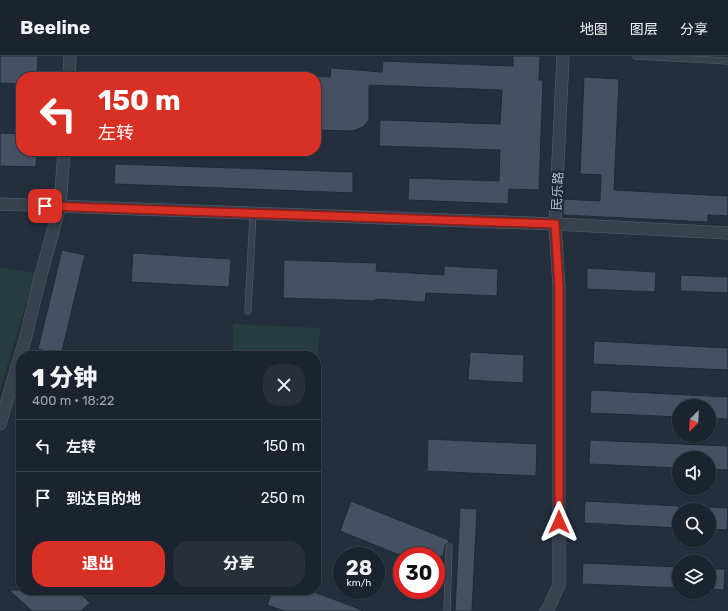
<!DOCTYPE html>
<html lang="zh">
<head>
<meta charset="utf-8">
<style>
  body { margin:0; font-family:Rubik,"Noto Sans SC",sans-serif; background:#282f3a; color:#f1f3f6; height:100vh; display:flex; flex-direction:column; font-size:15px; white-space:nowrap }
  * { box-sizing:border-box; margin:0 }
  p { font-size:13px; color:#a0a4aa }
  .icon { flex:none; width:22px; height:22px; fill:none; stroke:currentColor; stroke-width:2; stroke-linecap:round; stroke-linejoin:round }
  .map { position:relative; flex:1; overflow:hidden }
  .drawer { position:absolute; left:16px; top:295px; width:305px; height:244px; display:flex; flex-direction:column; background:#1b232e; border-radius:16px; box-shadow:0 1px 3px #0004,0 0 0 1px #39404a }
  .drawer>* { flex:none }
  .top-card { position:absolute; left:16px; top:16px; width:305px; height:84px; border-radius:16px; box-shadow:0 1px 3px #0004,0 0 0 1px #39404a; background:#d93025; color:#fff; overflow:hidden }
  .needle { width:26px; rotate:204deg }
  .buttons { position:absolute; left:672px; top:343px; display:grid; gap:8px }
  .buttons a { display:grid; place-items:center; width:44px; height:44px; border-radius:50%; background:#1b232e; box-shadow:0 1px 3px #0004,0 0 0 1px #39404a; font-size:20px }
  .speed { position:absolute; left:333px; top:491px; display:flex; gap:8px; font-size:20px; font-weight:700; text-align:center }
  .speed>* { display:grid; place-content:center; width:52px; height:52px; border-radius:50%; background:#1b232e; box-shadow:0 1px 3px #0004,0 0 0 1px #39404a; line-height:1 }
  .speed small { font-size:10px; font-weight:400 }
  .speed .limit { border:6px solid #d22; background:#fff; color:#111 }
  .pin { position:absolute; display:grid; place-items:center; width:34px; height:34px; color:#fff; margin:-17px; border-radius:8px; box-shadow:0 2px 6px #0006 }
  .me { position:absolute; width:44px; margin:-22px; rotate:0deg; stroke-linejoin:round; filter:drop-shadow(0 0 3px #0008) }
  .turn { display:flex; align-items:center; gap:14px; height:84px; padding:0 16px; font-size:18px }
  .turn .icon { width:52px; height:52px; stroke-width:2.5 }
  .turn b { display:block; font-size:28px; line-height:34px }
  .round { display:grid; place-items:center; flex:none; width:42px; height:42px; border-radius:16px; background:#282f3a }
  .summary { display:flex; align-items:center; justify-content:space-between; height:68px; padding:0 16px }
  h1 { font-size:24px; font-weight:800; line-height:30px }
  .button { display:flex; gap:8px; margin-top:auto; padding:8px 16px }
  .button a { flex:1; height:46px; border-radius:16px; background:#d93025; color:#fff; font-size:16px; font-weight:800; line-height:46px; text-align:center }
  .button a+a { background:#282f3a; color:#f1f3f6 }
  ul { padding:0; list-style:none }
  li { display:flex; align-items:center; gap:12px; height:52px; padding:0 16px; border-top:1px solid #39404a }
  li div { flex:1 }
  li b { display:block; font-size:15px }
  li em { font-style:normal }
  header { display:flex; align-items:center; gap:24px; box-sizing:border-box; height:56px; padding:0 20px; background:#1b232e; border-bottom:1px solid #39404a }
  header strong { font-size:19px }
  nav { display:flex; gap:22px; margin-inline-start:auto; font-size:14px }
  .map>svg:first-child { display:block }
  .green { fill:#263c3f }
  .building { fill:#455162; stroke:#1f2835 }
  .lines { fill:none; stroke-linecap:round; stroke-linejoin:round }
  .lane-casing { stroke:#565f6c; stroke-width:7 }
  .street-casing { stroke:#565f6c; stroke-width:13 }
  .lane { stroke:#38414e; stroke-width:6 }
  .street { stroke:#38414e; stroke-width:12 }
  .route-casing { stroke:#8d1f18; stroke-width:10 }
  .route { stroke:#d93025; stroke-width:7 }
  .labels { text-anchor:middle; stroke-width:4; stroke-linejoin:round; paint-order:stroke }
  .street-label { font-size:13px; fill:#b4bcc9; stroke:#1d2633 }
</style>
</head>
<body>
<header>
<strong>Beeline</strong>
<nav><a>地图</a><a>图层</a><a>分享</a></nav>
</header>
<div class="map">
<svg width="728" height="555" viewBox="0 0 728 555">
  <rect width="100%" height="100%" fill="#242f3e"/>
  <g class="green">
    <polygon points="0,211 35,217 0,334"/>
    <polygon points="233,268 320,272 316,333 316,300 233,300"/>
  </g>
  <g class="building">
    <polygon points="0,0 38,0 37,21 21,21 21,28 0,27"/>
    <polygon points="513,0 540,0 539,24 543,24 539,134 509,133 508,148 408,144 409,122 499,125 500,94 379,90 380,64 500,68 502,34 369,29 369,64 363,71 353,75 316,74 316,20 330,21 331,12 382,16 383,5 513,10"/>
    <polygon points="584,21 619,23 614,134 728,140 728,160 708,159 708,166 563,159 564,143 600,145 601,119 580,118"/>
    <polygon points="0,77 21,78 21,95 37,95 36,111 0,110"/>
    <polygon points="115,108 353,116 353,137 114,128"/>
    <polygon points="62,194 85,199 61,299 38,293"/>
    <polygon points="133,197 231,203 229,231 131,226"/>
    <polygon points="284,204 377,207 376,215 444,219 444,210 498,213 497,240 426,237 425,246 376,243 375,245 283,242"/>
    <polygon points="587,212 656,216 655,236 587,233"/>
    <polygon points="681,219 728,221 728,237 680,235"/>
    <polygon points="594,285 728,292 728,314 593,308"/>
    <polygon points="470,296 524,299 523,327 468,324"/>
    <polygon points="591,334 728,341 728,363 709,362 709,350 679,350 679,361 590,357"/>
    <polygon points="428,383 537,388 536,420 427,415"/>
    <polygon points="590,384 728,390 728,414 709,413 709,402 679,402 679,412 589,408"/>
    <polygon points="351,445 449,484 448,487 445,489 444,496 443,500 402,500 340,475"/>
    <polygon points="585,445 679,450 679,472 584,467"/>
    <polygon points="709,451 728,452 727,474 709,473"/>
    <polygon points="460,452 477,453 472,555 455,555"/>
    <polygon points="583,507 679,511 679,532 582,528"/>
    <polygon points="709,513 725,513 724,534 709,533"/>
    <polygon points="9,534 77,534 90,547 81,555 32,555"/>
    <polygon points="273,534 309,534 362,554 362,555 284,555 267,549"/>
  </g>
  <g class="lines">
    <g class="lane-casing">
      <g id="lane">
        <polyline points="636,0 728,5"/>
        <polyline points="248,255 253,157"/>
        <polyline points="447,555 449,491"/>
      </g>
    </g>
    <g class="street-casing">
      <g id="street">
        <polyline points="69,21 70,0"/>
        <polyline points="0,148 555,168 728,177"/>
        <polyline points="0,368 25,284 40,222 60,150 64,95"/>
        <polyline points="546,555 548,553 559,529 559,231 555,168 563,0"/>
      </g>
    </g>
    <use href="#lane" class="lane"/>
    <use href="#street" class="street"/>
  </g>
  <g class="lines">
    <g class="route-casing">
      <polyline id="route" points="45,150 555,168 559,231 559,466"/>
    </g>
    <use href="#route" class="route"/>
  </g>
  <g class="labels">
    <g class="street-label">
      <text transform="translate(557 135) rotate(-87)" y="5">民乐路</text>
    </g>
  </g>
</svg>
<div class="buttons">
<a><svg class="needle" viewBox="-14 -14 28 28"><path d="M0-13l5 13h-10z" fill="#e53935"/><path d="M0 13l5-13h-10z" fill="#a0a4aa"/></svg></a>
<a><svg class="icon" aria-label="sound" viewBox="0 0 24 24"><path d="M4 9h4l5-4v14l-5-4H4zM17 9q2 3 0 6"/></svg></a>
<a><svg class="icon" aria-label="search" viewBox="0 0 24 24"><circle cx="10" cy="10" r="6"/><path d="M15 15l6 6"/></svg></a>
<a><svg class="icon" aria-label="layers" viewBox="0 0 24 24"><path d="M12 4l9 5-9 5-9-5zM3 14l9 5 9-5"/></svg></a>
</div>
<div class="speed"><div>28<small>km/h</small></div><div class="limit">30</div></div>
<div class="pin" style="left:45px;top:150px;background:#d93025"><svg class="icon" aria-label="arrive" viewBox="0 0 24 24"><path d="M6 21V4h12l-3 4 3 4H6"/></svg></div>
<svg class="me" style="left:559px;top:466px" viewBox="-20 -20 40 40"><path d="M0-17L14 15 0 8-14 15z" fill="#d93025" stroke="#fff" stroke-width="4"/></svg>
<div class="top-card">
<div class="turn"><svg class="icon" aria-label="left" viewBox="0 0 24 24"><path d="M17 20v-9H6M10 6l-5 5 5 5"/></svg><div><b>150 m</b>左转</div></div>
</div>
<section class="drawer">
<div class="summary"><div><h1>1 分钟</h1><p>400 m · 18:22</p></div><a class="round"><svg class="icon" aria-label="close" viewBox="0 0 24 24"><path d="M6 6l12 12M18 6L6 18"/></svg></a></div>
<ul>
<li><svg class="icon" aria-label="left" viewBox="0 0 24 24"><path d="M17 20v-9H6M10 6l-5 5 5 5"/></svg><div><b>左转</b></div><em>150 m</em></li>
<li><svg class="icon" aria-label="arrive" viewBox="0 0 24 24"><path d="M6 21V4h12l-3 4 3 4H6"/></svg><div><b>到达目的地</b></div><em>250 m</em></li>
</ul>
<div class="button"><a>退出</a><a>分享</a></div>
</section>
</div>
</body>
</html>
